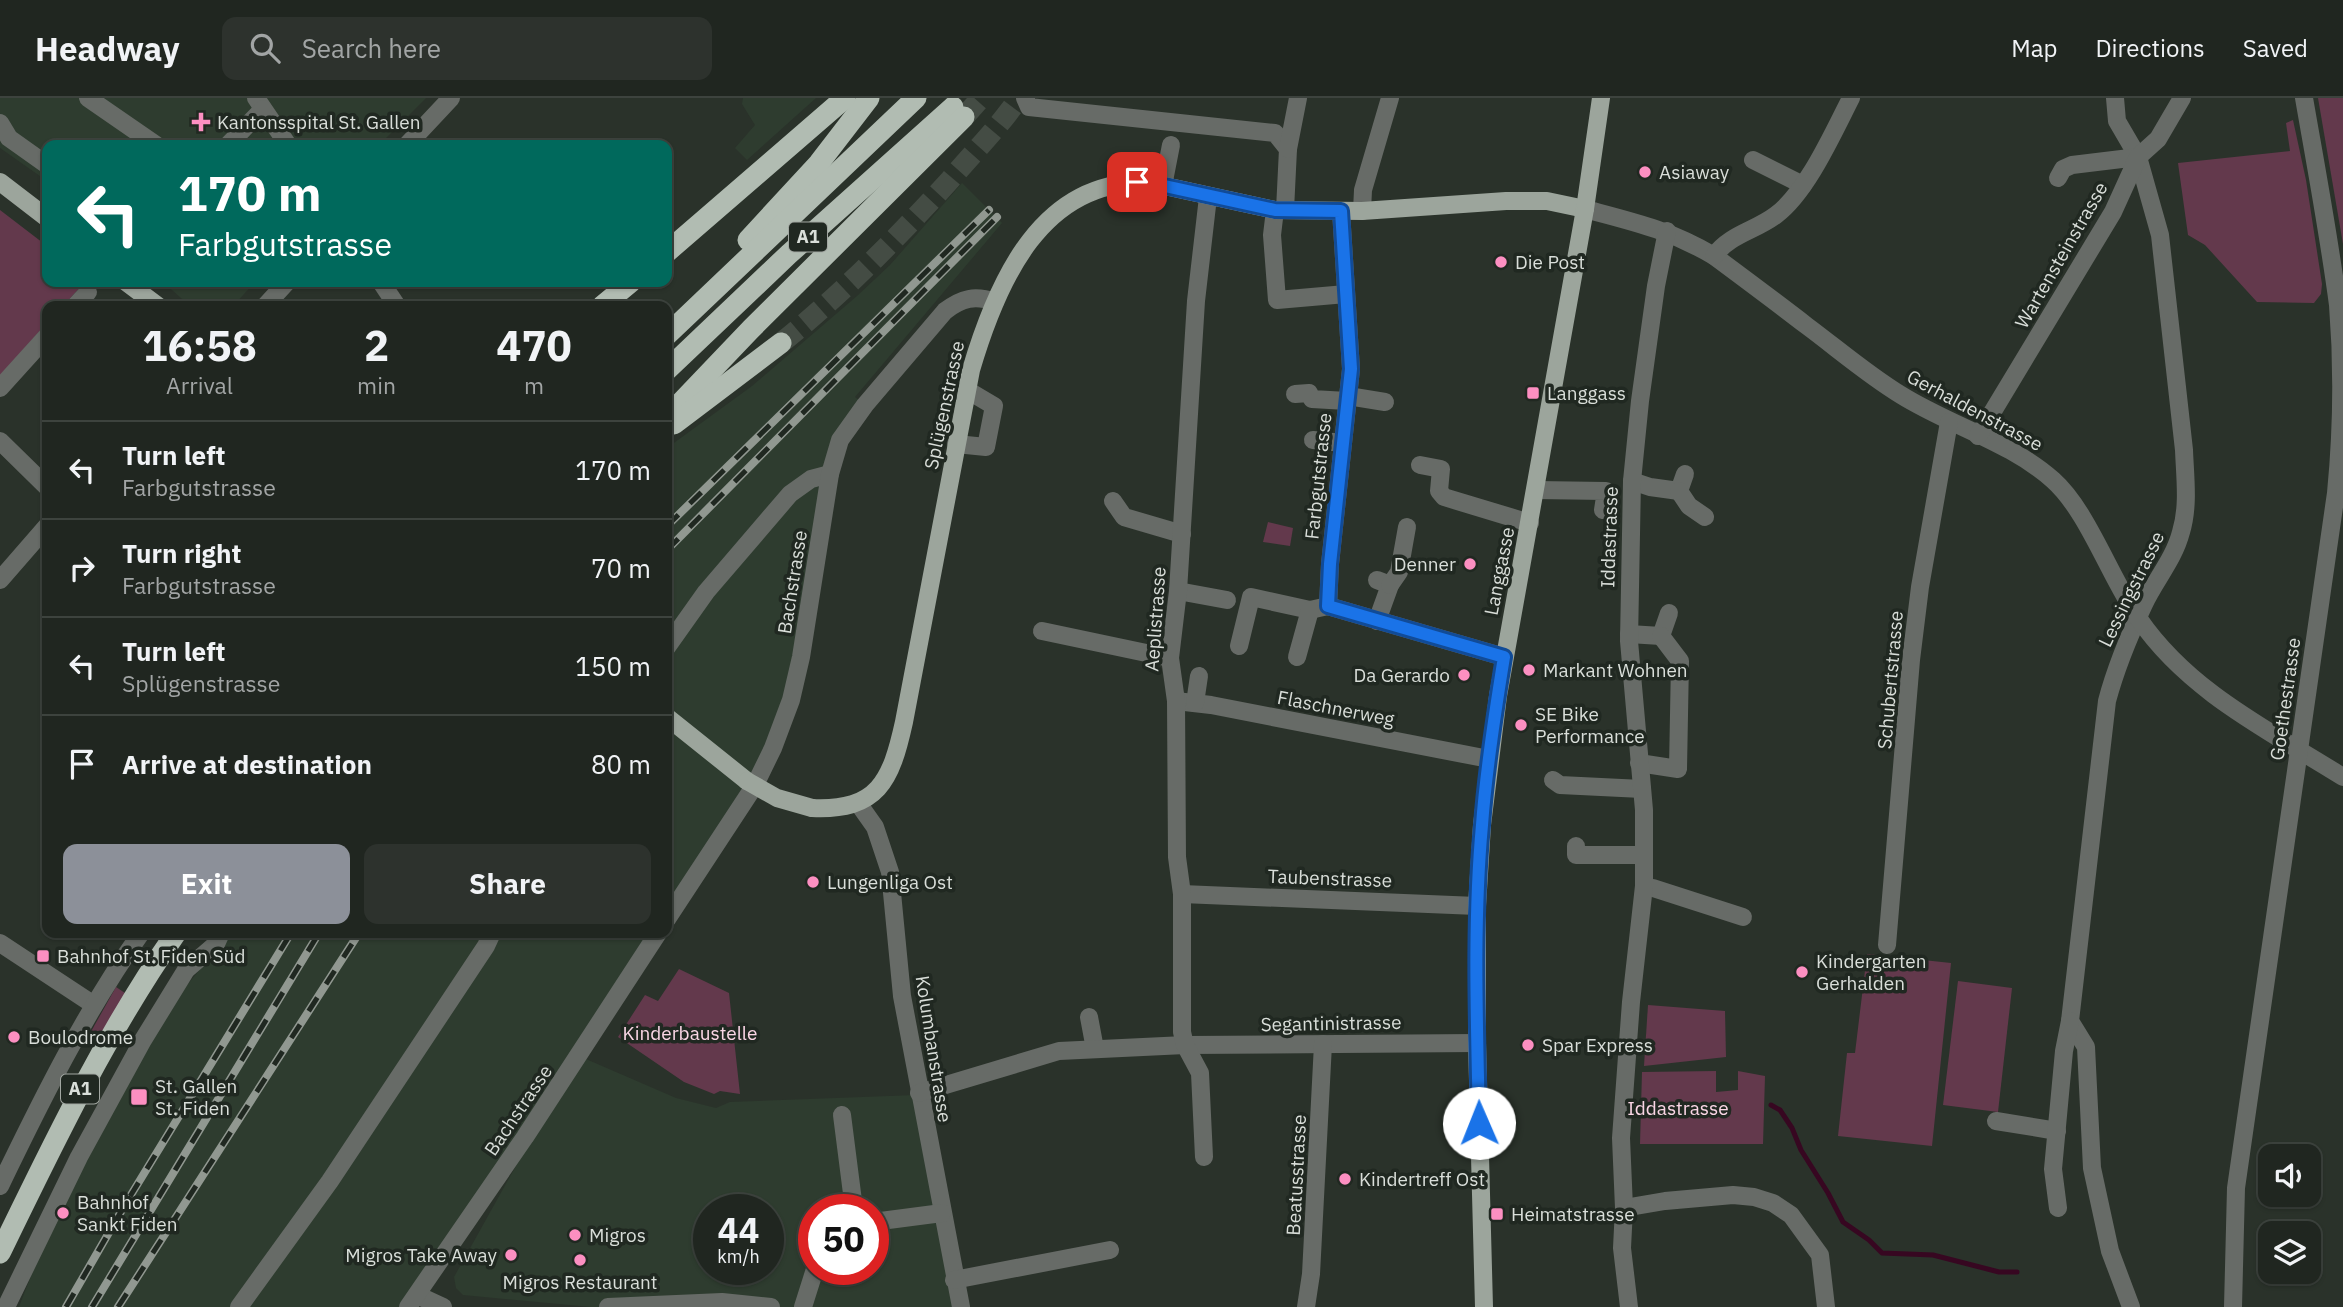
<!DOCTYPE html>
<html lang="en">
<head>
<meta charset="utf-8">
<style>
  body { margin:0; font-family:"IBM Plex Sans",sans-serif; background:#2d322d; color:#f1f3f6; height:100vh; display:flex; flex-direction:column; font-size:26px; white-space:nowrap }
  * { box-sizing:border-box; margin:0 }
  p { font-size:23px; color:#a2a5a5 }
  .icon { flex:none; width:38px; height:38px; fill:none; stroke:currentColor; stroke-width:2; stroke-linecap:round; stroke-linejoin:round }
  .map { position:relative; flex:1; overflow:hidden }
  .panel { position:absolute; left:42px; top:203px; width:630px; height:637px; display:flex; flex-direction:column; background:#202620; border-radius:14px; box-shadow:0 2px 5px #0004,0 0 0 2px #3d433e }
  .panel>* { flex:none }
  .banner { position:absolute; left:42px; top:42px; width:630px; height:147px; border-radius:14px; box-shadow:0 2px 5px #0004,0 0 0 2px #3d433e; background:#00695c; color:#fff; overflow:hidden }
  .controls { position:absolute; left:2258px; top:1046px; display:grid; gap:14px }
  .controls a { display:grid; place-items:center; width:63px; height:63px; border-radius:14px; background:#202620; box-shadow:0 2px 5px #0004,0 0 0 2px #3d433e; font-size:35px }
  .speed { position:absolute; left:693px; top:1096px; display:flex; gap:14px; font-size:35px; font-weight:700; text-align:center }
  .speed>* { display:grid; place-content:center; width:91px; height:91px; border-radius:50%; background:#202620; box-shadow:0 2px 5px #0004,0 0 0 2px #3d433e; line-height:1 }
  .speed small { font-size:18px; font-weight:400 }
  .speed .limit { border:10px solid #d22; background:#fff; color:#111 }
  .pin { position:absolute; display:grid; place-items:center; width:60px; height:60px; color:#fff; margin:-30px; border-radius:14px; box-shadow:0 4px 10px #0006 }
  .me { position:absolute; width:77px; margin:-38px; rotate:359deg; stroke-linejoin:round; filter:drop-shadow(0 0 5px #0008) }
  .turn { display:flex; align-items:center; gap:24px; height:147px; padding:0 21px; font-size:32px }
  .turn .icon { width:91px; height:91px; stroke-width:2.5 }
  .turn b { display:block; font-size:49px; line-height:60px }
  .eta { display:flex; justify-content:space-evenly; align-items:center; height:119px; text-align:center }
  .eta b { font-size:42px; font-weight:700; line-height:49px }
  .primary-button { display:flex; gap:14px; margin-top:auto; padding:14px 21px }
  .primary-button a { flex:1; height:80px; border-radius:14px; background:#8c9099; color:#fff; font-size:28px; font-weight:700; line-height:80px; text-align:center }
  .primary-button a+a { background:#2d322d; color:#f1f3f6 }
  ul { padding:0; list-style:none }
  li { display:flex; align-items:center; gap:21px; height:98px; padding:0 21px; border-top:2px solid #3d433e }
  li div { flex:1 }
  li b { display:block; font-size:26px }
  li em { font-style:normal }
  header { display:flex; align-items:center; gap:42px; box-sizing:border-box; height:98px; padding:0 35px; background:#202620; border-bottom:2px solid #3d433e }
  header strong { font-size:33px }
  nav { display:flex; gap:38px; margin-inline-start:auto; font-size:24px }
  .search { width:490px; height:63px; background:#2d322d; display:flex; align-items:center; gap:18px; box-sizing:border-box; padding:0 24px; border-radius:14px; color:#a2a5a5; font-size:26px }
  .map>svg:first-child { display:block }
  .built { fill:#2e3c2f; fill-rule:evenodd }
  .green { fill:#63394c }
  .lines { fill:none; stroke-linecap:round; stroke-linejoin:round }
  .stream { stroke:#370721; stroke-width:5 }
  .highway-tunnel { stroke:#444c44; stroke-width:21; stroke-dasharray:21 10; stroke-linecap:butt }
  .minor { stroke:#676b67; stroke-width:18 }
  .major { stroke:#9ca59c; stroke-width:18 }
  .highway { stroke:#b1bcb2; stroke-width:21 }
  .rail-casing { stroke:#919891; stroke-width:8 }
  .rail { stroke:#202821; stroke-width:5; stroke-dasharray:16; stroke-linecap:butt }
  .major-bridge { stroke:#9ca59c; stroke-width:18 }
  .route-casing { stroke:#114b97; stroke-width:18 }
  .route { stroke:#1a73e8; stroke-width:12 }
  .poi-dot { fill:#fc8fc1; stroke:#202821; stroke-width:2.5 }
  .labels { text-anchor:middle; stroke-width:7; stroke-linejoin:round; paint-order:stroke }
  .shield { fill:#202821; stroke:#a2a7a2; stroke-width:2 }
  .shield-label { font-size:18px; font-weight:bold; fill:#d9ded9 }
  .poi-label { font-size:19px; fill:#d9ded9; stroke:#202821; text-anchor:start }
  .street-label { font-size:19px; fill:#d9ded9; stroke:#202821 }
  .park-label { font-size:19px; fill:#fad6e5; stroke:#202821 }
</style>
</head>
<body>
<header>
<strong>Headway</strong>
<div class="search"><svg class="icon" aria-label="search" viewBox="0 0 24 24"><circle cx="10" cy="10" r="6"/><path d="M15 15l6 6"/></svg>Search here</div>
<nav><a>Map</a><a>Directions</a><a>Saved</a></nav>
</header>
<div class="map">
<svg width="2343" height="1209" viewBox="0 0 2343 1209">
  <rect width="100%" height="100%" fill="#2a322a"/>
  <g class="built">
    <polygon points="0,0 426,0 379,47 47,47 47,83 0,50"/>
    <polygon points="743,0 816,0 747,62 735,50 755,27 742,6"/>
    <polygon points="962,85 1002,125 855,299 865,307 848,329 773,650 667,821 667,350 752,288 857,198 890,167"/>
    <polygon points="163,184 255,184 233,208 190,208"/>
    <path d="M 230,835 L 658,835 L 579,958 L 676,1000 L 716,1010 L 730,1004 L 916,997 L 961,1209 L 591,1209 L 463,1197 L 456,1190 L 454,1179 L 565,980 L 408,1209 L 19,1209 L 49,1131 L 154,927 ZM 709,1111 L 768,1111 L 768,1171 L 709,1171 ZM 814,1111 L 873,1111 L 873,1171 L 814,1171 Z"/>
  </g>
  <g class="green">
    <polygon points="2318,0 2343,0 2343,146"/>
    <polygon points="2293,22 2306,82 2322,186 2321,196 2314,205 2257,204 2205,147 2188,137 2178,65 2290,53 2286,25"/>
    <polygon points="0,112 47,148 47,184 85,184 63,208 47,208 47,225 0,278"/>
    <polygon points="1268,424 1293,430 1290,448 1263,444"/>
    <polygon points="1867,856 1951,865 1932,1048 1838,1038 1847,955 1855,955"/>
    <polygon points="679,871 729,895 740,996 720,993 714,996 684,984 618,939 645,897 658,903"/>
    <polygon points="1958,883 2012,890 1998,1014 1943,1007"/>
    <polygon points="116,889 128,897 100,946 88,939"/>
    <polygon points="1648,907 1725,913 1726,959 1644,968"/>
    <polygon points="1716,973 1716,994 1738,992 1738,973 1765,978 1763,1046 1640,1046 1642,974"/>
  </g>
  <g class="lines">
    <polyline class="stream" points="1771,1007 1780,1012 1792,1030 1801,1052 1828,1095 1843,1124 1869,1142 1882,1155 1933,1157 1999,1174 2017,1174"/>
    <g class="highway-tunnel">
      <polyline points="964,19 981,0"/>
      <path d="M 781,245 C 842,196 897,140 950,82 C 973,55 999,29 1019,0"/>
    </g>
    <g class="minor">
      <polyline points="88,0 156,47"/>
      <polyline points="256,0 288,47"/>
      <polyline points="1025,0 1029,9 1275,35 1288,51 1285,112"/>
      <path d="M 2115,0 L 2117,23 L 2138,59 L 2160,137 L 2184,352 C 2185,379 2189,408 2181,434 C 2174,461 2156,481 2144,506 C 2129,538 2116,569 2107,603 L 2070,923 L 2086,949 L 2092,1070 L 2110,1153 L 2131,1209"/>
      <polyline points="0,25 9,40 47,67"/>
      <polyline points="228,47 263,11"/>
      <polyline points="407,47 451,0"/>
      <polyline points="1288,51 1298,0"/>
      <polyline points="1753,62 1803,87"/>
      <polyline points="2058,80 2063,71 2072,67 2138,59"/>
      <polyline points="1163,88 1171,47"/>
      <path d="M 1585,111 C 1634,124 1670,132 1714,158 C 1745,181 1776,204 1807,228 C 1838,251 1868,277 1901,297 C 1949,327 2012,345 2053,382 C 2088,413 2111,482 2139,521 C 2189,594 2270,633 2343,679"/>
      <polyline points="1275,112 1272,137 1277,202 1346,196"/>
      <polyline points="1341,113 1351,271 1330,466 1328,508 1504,559"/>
      <polyline points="1362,113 1363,92 1390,0"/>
      <path d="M 1714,158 C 1730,136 1755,133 1776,117 C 1807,94 1833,35 1851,0"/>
      <polyline points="381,184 397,208"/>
      <polyline points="75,208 88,194"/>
      <polyline points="265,208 287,184"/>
      <polyline points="0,290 47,238"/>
      <polyline points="1295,296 1309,295 1312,301 1347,303"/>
      <polyline points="1348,298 1385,304"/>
      <polyline points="1978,338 2113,114 2138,59 2158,41 2182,0"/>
      <polyline points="1313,342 1343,345"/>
      <polyline points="0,343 47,389"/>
      <polyline points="956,346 986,349 994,308 967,292"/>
      <polyline points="1420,367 1441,371 1439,393 1444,399 1530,425"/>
      <polyline points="1632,383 1650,389 1679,393 1685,376"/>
      <polyline points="1536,392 1606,393 1603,412"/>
      <polyline points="1679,393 1689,408 1705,419"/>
      <polyline points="1113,403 1124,419 1182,436"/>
      <polyline points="0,482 47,428"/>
      <polyline points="1377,482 1390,487 1377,523"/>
      <polyline points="1390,487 1399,474 1407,429"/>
      <polyline points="1178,493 1227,502"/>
      <polyline points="1042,533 1170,560"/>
      <polyline points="1629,536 1661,538 1669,515"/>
      <polyline points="1239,548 1251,499 1310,512 1328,508"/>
      <polyline points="667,549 706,494 790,396 811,381 830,376"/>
      <polyline points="1297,559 1310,512"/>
      <polyline points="1176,603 1211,607 1489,661"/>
      <polyline points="1195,605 1199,578"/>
      <polyline points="1639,665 1678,671 1680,563 1661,538"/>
      <polyline points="1553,682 1560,687 1642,691"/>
      <polyline points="858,705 875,729 890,774 902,898 961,1209"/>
      <polyline points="1576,748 1576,757 1644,757"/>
      <polyline points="1653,790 1743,819"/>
      <polyline points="1182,796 1477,808"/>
      <path d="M 667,821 L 755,687 L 773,650 L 791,602 L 801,559 L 830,376 L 840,342 L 865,307 L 945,213 C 962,200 975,197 995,204"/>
      <polyline points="0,845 94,907"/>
      <polyline points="1887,847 1911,562 1920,489 1949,324"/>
      <polyline points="1089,919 1095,951"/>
      <polyline points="919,995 1059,953 1185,947 1477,945"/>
      <polyline points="842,1017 854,1111"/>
      <polyline points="1996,1023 2057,1033"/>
      <polyline points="1204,1059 1200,975 1185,947 1182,934 1182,796 1177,759 1176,603 1170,560 1178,493 1196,203 1208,99"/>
      <path d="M 0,1088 C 42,1001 85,914 141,835"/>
      <polyline points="1624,1110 1665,1103 1733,1097 1754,1099 1773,1105 1791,1117 1820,1157 1826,1209"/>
      <polyline points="2058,1110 2053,1071 2064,953 2070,923"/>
      <polyline points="873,1124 942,1115"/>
      <polyline points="825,1171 851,1173"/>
      <polyline points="954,1182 1110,1152"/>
      <polyline points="417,1197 443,1209"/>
      <polyline points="6,1209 79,1059 143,942 186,872 216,846 221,835"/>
      <polyline points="239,1209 330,1083 486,848 492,835"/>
      <polyline points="408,1209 525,1039 658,835"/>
      <polyline points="608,1209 722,1204 771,1209"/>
      <polyline points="803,1209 815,1171"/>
      <polyline points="1306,1209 1311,1176 1323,946"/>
      <polyline points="1629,1209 1622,1150 1624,1110 1621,1040 1631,904 1644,788 1644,712 1629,543 1632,383 1640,303 1656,188 1667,133"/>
      <path d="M 2233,1209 L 2236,1090 L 2336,395 C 2342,333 2343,269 2338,207 C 2329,138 2316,69 2304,0"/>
    </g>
    <g class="major">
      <polyline points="0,84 47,120"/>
      <polyline points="126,184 158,208"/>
      <polyline points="667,619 747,683"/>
      <path d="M 812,710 C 878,713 891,683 904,624 L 971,272 C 997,184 1042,78 1151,85 L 1275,112 L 1362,113 L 1506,103 L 1547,103 L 1585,111"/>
      <polyline points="1484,1209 1477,945 1477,808 1482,727 1498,598 1585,111 1601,0"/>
    </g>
    <g class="highway">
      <polyline points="748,142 819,65 869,0"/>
      <polyline points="667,154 845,0"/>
      <polyline points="602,208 631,184"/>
      <polyline points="667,237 916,0"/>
      <polyline points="667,272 789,156 953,9"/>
      <polyline points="667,319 751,231 964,19"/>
      <polyline points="674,326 781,245"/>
      <path d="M 0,1155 C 54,1044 105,937 176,835"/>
    </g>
    <g class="rail-casing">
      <g id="rail">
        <polyline points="667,428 989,112"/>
        <polyline points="667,452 997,119"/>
        <polyline points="66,1209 126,1105 291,835"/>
        <polyline points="92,1209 319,835"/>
        <polyline points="118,1209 359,835"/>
      </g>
    </g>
    <use href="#rail" class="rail"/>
    <polyline class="major-bridge" points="747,683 777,700 812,710"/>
  </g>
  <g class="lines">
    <g class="route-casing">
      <path id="route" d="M 1137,84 L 1151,85 L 1275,112 L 1341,113 L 1351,271 L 1330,466 L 1328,508 L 1504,559 C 1495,614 1486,671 1482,727 C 1473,826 1477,926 1479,1025"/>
    </g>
    <use href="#route" class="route"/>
  </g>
  <g class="poi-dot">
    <path d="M197.5 13.5h7v7h7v7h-7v7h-7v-7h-7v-7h7z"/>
    <circle cx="1645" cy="74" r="7"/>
    <circle cx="1501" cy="164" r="7"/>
    <rect x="1526" y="288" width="14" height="14" rx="3.5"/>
    <circle cx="1470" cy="466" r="7"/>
    <circle cx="1529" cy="572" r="7"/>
    <circle cx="1464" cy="577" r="7"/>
    <circle cx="1521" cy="627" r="7"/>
    <circle cx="813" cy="784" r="7"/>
    <rect x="36" y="851" width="14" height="14" rx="3.5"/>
    <circle cx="1802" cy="874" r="7"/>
    <circle cx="14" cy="939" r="7"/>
    <circle cx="1528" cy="947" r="7"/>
    <rect x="130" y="990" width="18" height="18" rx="3.5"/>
    <circle cx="1345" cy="1081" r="7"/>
    <circle cx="63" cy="1115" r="7"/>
    <rect x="1490" y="1109" width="14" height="14" rx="3.5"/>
    <circle cx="575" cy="1137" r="7"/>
    <circle cx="511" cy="1157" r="7"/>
    <circle cx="580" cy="1162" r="7"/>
  </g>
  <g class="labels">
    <g class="shield">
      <rect x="789" y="124.5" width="38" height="29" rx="5"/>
      <rect x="61" y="976.5" width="38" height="29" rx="5"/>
    </g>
    <g class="shield-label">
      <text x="808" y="145">A1</text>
      <text x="80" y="997">A1</text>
    </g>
    <g class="poi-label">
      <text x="217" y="31">Kantonsspital St. Gallen</text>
      <text x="1659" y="81">Asiaway</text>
      <text x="1515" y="171">Die Post</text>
      <text x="1547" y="302">Langgass</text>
      <text x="1456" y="473" text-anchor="end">Denner</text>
      <text x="1543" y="579">Markant Wohnen</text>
      <text x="1450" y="584" text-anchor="end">Da Gerardo</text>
      <text x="1535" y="623">SE Bike<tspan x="1535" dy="22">Performance</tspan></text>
      <text x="827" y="791">Lungenliga Ost</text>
      <text x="57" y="865">Bahnhof St. Fiden Süd</text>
      <text x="1816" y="870">Kindergarten<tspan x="1816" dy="22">Gerhalden</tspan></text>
      <text x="28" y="946">Boulodrome</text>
      <text x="1542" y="954">Spar Express</text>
      <text x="155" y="995">St. Gallen<tspan x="155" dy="22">St. Fiden</tspan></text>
      <text x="1359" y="1088">Kindertreff Ost</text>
      <text x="77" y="1111">Bahnhof<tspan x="77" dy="22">Sankt Fiden</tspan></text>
      <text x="1511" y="1123">Heimatstrasse</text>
      <text x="589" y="1144">Migros</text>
      <text x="497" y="1164" text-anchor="end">Migros Take Away</text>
      <text x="580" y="1191" text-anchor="middle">Migros Restaurant</text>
    </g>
    <g class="street-label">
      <text transform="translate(2061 157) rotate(-60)" y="7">Wartensteinstrasse</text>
      <text transform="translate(944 307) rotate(-78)" y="7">Splügenstrasse</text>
      <text transform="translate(1975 312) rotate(28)" y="7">Gerhaldenstrasse</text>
      <text transform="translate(1318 378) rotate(-84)" y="7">Farbgutstrasse</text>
      <text transform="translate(1609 439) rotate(-88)" y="7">Iddastrasse</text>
      <text transform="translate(1499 473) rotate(-79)" y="7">Langgasse</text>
      <text transform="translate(792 484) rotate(-81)" y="7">Bachstrasse</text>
      <text transform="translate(2131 491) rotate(-64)" y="7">Lessingstrasse</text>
      <text transform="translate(1155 521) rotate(-86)" y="7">Aeplistrasse</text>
      <text transform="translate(1890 582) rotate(-85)" y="7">Schubertstrasse</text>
      <text transform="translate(2285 601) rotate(-82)" y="7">Goethestrasse</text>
      <text transform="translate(1336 610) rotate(11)" y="7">Flaschnerweg</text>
      <text transform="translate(1330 780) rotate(2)" y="7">Taubenstrasse</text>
      <text transform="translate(1331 925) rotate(-1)" y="7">Segantinistrasse</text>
      <text transform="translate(934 951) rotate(81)" y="7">Kolumbanstrasse</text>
      <text transform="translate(518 1012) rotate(-56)" y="7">Bachstrasse</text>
      <text transform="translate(1296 1077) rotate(-87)" y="7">Beatusstrasse</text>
    </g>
    <g class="park-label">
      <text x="690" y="942">Kinderbaustelle</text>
      <text x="1678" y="1017">Iddastrasse</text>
    </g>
  </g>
</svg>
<div class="controls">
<a><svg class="icon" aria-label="sound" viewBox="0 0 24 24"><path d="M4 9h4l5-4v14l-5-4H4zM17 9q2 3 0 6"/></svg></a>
<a><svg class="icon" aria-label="layers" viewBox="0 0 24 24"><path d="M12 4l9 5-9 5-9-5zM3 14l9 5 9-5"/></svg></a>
</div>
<div class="speed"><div>44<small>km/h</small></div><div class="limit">50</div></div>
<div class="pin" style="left:1137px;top:84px;background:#d93025"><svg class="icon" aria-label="arrive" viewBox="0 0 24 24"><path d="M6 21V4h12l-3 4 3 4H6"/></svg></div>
<svg class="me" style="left:1479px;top:1025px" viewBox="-20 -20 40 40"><circle r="19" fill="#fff"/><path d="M0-13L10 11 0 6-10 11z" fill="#1a73e8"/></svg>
<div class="banner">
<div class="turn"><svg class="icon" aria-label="left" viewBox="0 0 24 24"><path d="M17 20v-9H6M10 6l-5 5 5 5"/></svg><div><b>170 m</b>Farbgutstrasse</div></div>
</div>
<section class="panel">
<div class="eta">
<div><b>16:58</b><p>Arrival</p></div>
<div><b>2</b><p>min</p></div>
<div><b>470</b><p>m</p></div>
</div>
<ul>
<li><svg class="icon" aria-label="left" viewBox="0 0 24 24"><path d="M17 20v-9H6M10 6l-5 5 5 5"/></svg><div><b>Turn left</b><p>Farbgutstrasse</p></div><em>170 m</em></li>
<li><svg class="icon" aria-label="right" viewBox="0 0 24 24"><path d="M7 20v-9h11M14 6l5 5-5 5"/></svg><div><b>Turn right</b><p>Farbgutstrasse</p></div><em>70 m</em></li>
<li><svg class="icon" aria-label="left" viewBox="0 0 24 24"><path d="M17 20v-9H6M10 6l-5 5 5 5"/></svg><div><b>Turn left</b><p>Splügenstrasse</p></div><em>150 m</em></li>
<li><svg class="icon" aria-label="arrive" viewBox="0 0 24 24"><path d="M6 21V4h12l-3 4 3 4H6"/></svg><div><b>Arrive at destination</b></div><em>80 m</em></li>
</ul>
<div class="primary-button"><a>Exit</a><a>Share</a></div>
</section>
</div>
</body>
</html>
